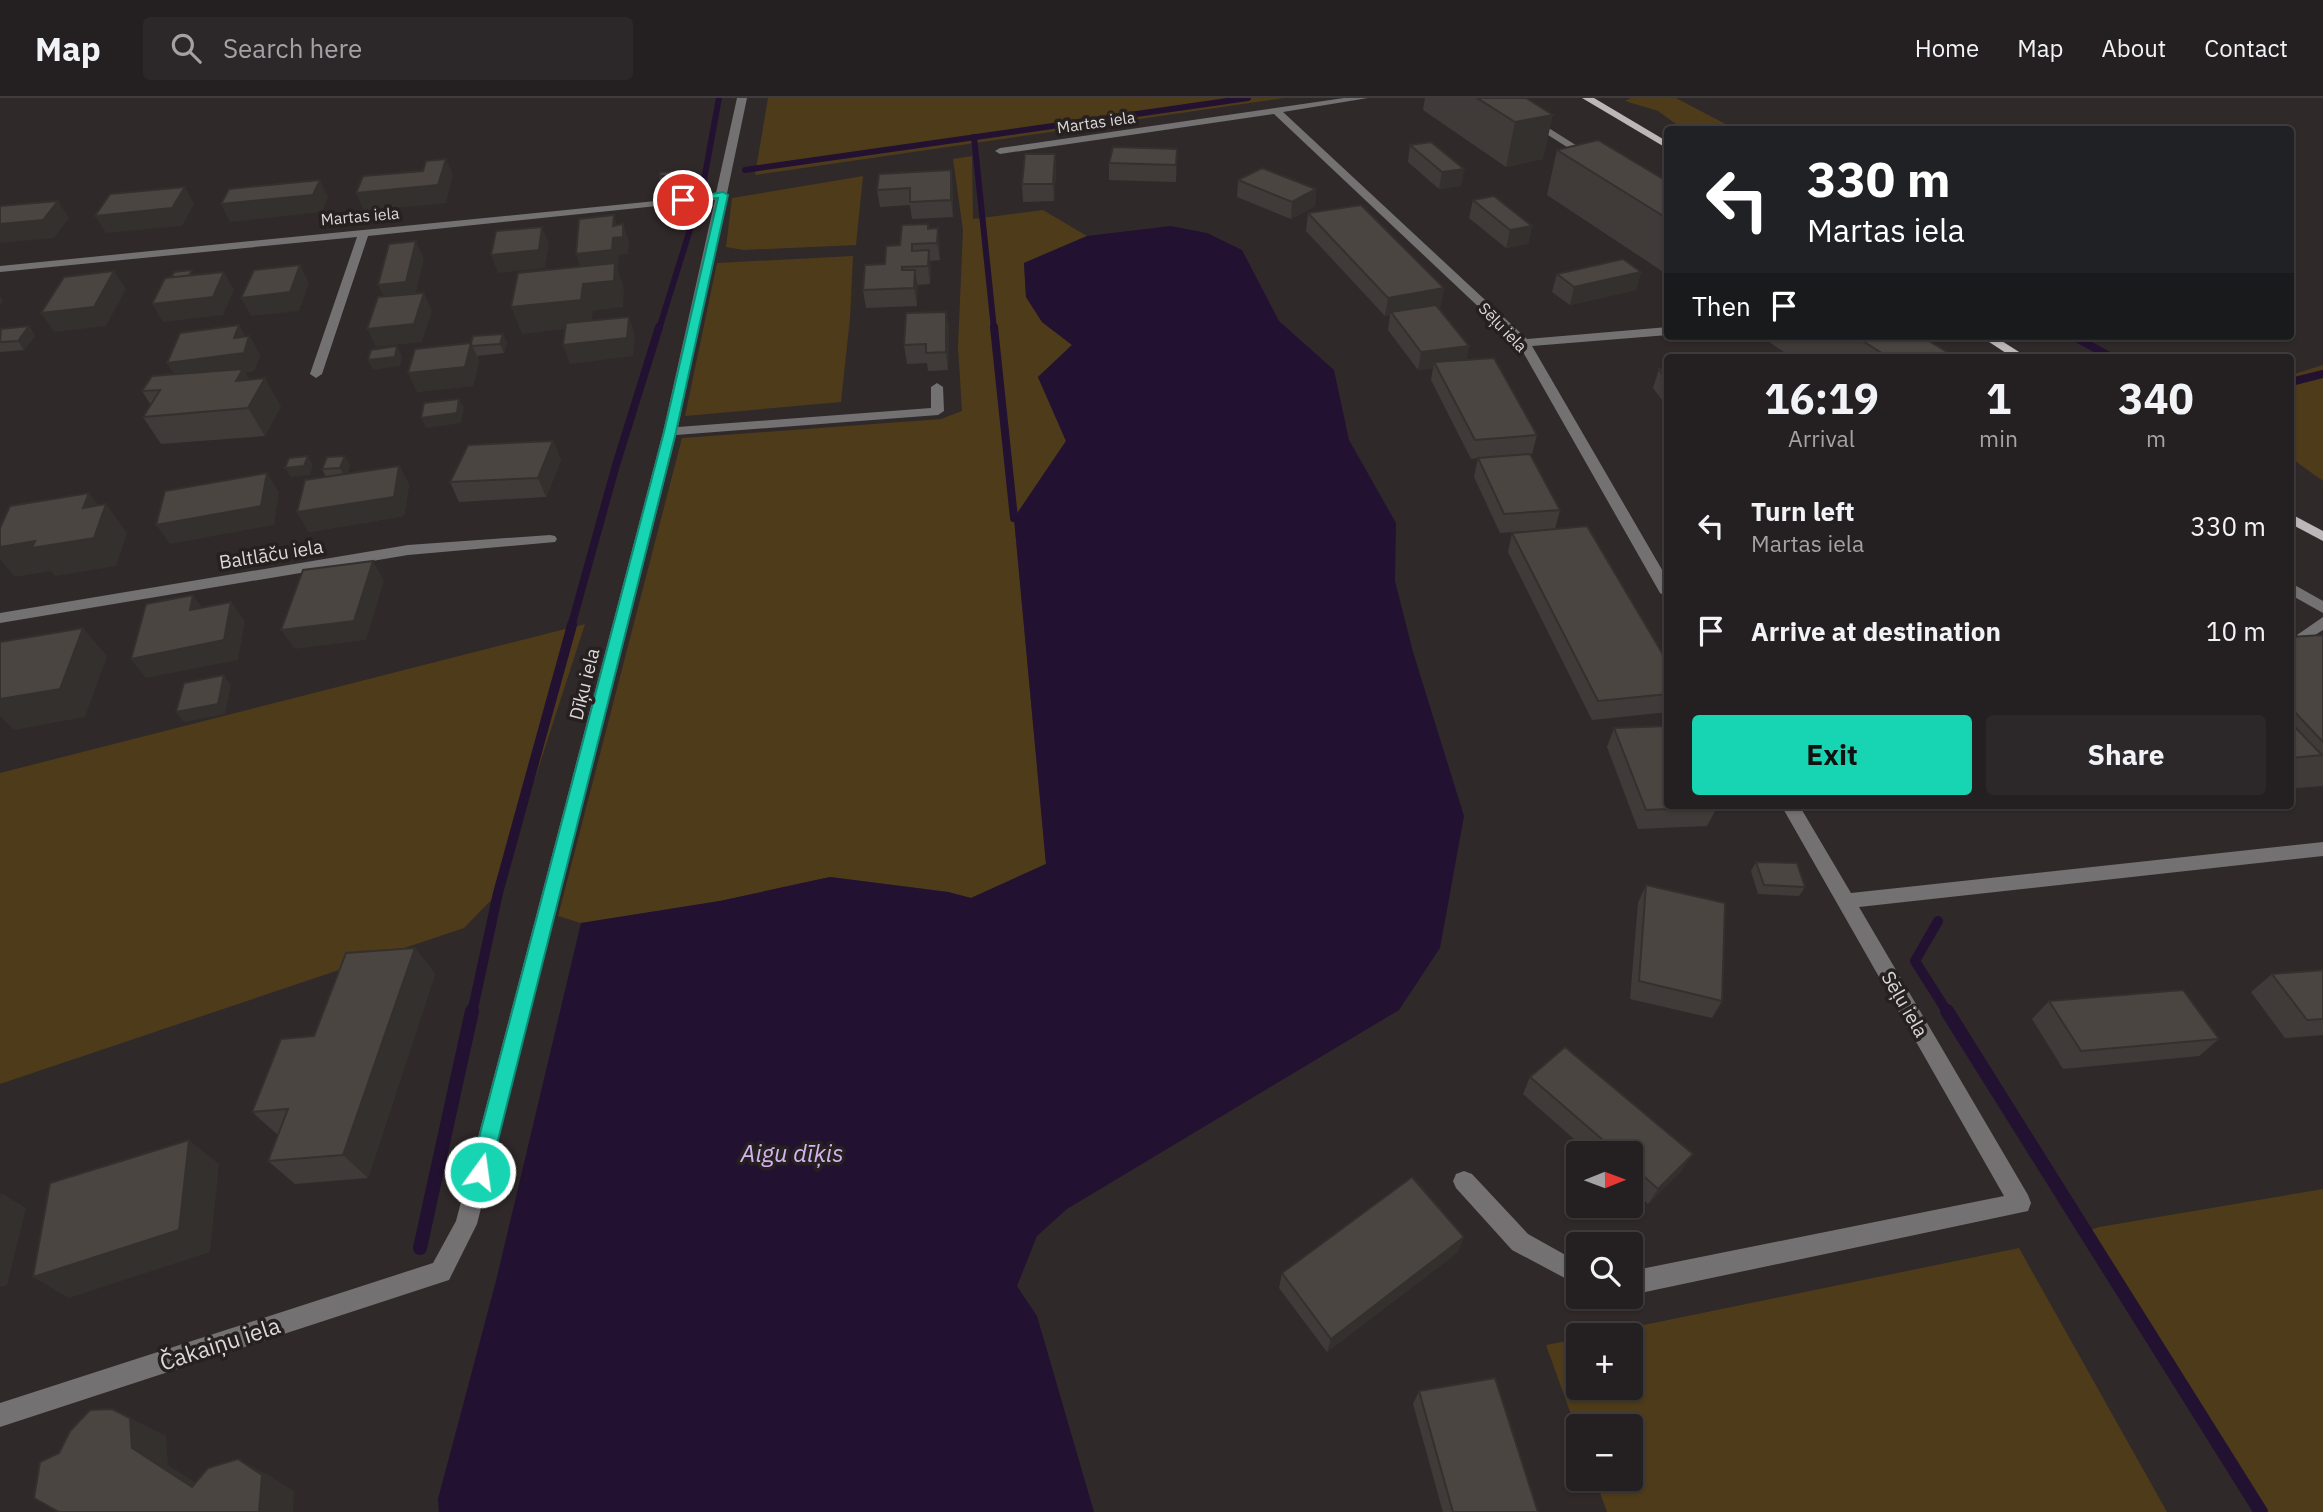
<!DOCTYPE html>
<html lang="en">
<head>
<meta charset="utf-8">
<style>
  body { margin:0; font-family:"IBM Plex Sans",sans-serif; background:#2c2729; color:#f1f3f6; height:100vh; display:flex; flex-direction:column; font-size:26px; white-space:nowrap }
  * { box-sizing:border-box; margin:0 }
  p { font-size:23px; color:#a3a2a5 }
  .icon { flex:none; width:38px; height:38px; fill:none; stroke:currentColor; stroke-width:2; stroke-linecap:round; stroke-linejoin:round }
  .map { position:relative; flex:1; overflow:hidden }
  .drawer { position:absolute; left:1664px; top:256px; width:630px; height:455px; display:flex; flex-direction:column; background:#241f20; border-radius:7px; box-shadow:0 2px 5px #0004,0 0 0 2px #413d3e }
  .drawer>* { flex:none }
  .guide { position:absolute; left:1664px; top:28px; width:630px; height:214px; border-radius:7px; box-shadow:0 2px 5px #0004,0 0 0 2px #413d3e; background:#202124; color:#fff; overflow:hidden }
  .needle { width:46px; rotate:89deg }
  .controls { position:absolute; left:1566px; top:1043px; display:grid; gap:14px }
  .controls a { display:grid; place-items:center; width:77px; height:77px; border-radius:7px; background:#241f20; box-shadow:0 2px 5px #0004,0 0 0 2px #413d3e; font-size:35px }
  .pin { position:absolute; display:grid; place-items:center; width:60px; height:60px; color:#fff; margin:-30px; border:4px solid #fff; border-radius:50%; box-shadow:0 2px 7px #0007 }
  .me { position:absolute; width:77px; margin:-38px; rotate:14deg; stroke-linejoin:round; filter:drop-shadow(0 0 5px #0008) }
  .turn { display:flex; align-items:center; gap:24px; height:147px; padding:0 28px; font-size:32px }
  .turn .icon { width:91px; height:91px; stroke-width:2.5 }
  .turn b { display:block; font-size:49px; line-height:60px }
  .then { display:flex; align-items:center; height:66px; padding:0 28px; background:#0003; gap:14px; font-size:26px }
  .eta { display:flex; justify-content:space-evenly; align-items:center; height:119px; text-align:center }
  .eta b { font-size:42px; font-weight:700; line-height:49px }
  .cta { display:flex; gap:14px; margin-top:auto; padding:14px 28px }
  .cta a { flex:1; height:80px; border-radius:7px; background:#17d5b2; color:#111; font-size:28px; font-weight:700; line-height:80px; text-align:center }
  .cta a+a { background:#2c2729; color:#f1f3f6 }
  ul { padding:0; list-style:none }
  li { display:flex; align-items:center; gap:21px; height:105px; padding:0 28px }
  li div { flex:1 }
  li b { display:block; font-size:26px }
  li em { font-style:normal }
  header { display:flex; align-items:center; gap:42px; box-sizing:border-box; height:98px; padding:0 35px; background:#241f20; border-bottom:2px solid #413d3e }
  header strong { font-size:33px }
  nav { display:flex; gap:38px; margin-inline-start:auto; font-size:24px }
  .search { width:490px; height:63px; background:#2c2729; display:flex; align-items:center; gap:18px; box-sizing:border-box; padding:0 24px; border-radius:7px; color:#a3a2a5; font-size:26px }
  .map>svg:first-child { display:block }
  .green { fill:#4e3b1a }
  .water { fill:#231131 }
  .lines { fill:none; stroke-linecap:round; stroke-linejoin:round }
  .stream-far3 { stroke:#231131; stroke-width:6 }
  .stream-far2 { stroke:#231131; stroke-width:8 }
  .stream-far1 { stroke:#231131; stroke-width:10 }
  .stream { stroke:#231131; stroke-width:14 }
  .minor { fill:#747173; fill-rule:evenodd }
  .major { fill:#bdb7ba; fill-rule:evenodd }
  .wall { fill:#403b39 }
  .shaded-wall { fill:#34302e }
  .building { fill:#4b4542; stroke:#34302e; stroke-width:2 }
  .route { fill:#17d5b2; stroke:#0f8a74; stroke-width:2 }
  .labels { text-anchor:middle; stroke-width:7; stroke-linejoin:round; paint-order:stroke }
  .far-street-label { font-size:16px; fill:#dcd8d8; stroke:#262020 }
  .street-label { font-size:19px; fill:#dcd8d8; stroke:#262020 }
  .near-street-label { font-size:23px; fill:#dcd8d8; stroke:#262020 }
  .near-water-label { font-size:24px; font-style:italic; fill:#d4b3f1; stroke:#262020 }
</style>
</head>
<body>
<header>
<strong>Map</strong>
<div class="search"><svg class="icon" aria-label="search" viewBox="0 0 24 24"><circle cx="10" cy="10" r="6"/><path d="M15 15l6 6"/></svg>Search here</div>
<nav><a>Home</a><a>Map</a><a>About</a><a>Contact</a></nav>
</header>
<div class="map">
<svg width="2323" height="1414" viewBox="0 0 2323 1414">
  <rect width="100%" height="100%" fill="#30292a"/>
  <g class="green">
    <polygon points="768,0 1284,0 755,77"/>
    <polygon points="1631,0 1676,0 1735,31 1683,31 1658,13 1625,3"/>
    <polygon points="972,58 973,121 1043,112 1087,138 1024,165 1026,199 1042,224 1072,247 1038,279 1066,343 1014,420 1046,766 971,800 948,794 830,779 720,803 581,825 558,818 682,340 941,321 962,313 958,249 963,132 953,61"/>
    <polygon points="863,78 856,147 744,152 726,149 732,100"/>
    <polygon points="853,158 850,220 841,304 685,318 717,165"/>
    <polygon points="2323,267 2323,383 2291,360 2291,277"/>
    <polygon points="585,526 498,795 464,830 0,986 0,675"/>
    <polygon points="2323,1091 2323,1414 2261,1414 2085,1134 2099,1129"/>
    <polygon points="2019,1150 2167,1414 1607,1414 1595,1381 1631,1381 1631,1328 1578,1328 1578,1336 1546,1247 1578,1241 1578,1290 1631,1290 1631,1237 1595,1237"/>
  </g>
  <polygon class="water" points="1171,128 1207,135 1242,152 1279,223 1334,272 1349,342 1396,425 1395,483 1413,554 1464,718 1440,850 1399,912 1067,1111 1037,1138 1017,1188 1037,1218 1094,1414 439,1414 438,1401 496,1183 581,825 720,803 830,779 948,794 971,800 1046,766 1014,420 1066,343 1038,279 1072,247 1042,224 1026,199 1024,165 1087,138"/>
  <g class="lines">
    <g class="stream-far3">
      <polyline points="974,39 994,231"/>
      <polyline points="745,72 1248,0"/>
      <polyline points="702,93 719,0"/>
      <polyline points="659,231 697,109"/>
    </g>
    <g class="stream-far2">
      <polyline points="994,229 1014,420"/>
      <polyline points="2073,238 2111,259"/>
      <polyline points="2291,284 2323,276"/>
      <polyline points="571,529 616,367 659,229"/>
    </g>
    <g class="stream-far1">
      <polyline points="1938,823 1915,863 1948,915"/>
      <polyline points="472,915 498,795 572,527"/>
    </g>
    <g class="stream">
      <polyline points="1947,913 2261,1414"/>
      <polyline points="420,1150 472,913"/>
    </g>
    <g class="minor">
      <polygon points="737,0 747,0 678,329 931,310 931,289 937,285 943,289 944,313 938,317 676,337 477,1126 449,1182 0,1329 0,1305 433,1165 456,1123 663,334 715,102 368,138 322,276 316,280 310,276 357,139 0,174 0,168 706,98 716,95"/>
      <polygon points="1344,0 1368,0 1283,14 1527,241 1668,229 1668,237 1532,248 1668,482 1668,500 1660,495 1519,247 1274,16 1000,56 995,53 1000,50"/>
      <polygon points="1490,0 1501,0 1598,61 1589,63"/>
      <polygon points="550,437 555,438 557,441 555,444 408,457 0,525 0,515 408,447"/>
      <polygon points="2291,485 2323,503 2323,515 2291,497"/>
      <polygon points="2323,519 2323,532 2315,537 2323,545 2323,559 2317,558 2297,537"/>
      <polygon points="1781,707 1799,707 1851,795 2323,744 2323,758 1859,809 2028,1097 2031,1105 2028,1113 1631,1197 1631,1173 2004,1098"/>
      <polygon points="1464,1073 1472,1076 1528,1136 1578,1164 1578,1187 1512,1152 1456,1090 1453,1083 1456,1076"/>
    </g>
    <g class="major">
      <polygon points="1582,0 1594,0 1668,44 1668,51"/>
      <polygon points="1980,238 1994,238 2027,259 2012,259"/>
      <polygon points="2291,416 2323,433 2323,443 2291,426"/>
    </g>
  </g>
  <g class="wall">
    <polygon points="1425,0 1526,0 1543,61 1506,69 1423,12"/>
    <polygon points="1410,47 1464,71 1461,88 1439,91 1408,64"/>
    <polygon points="1177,51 1176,84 1109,82 1109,65"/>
    <polygon points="1557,52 1668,84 1668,177 1547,97"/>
    <polygon points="1055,56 1056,72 1054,103 1023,104 1022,86"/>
    <polygon points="675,73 678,82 676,86 661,87 659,78"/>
    <polygon points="879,76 953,89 953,119 912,121 910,107 880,109 877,92"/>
    <polygon points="1238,82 1316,91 1315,108 1291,121 1237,99"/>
    <polygon points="1473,102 1532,128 1528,146 1506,150 1469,120"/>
    <polygon points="1308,115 1441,208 1437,209 1469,248 1466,262 1537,337 1532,356 1530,356 1560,412 1555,431 1500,435 1474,379 1478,360 1471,361 1431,282 1433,270 1418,272 1388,232 1390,217 1385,218 1306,133"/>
    <polygon points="928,131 940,148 940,162 930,163 931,170 930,186 917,187 917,208 866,210 863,192 900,147"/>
    <polygon points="1641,174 1636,192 1570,207 1552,194 1557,176"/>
    <polygon points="946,214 949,232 948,272 928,273 927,265 907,266 904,247"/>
    <polygon points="239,227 245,239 249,238 260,257 254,273 245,274 249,282 281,308 265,338 161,346 143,319 151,307 142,293 175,277"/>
    <polygon points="29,228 35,238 24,252 0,254 0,232"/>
    <polygon points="503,236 507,245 504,255 477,258 479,263 473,288 417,294 471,245"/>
    <polygon points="1762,238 1921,238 1955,259 1791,259 1762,239"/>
    <polygon points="1659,271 1668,271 1668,310 1653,290"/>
    <polygon points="553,343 561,362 546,399 459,404 450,384"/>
    <polygon points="350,367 347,376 399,368 409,387 404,418 309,434 297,414 326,379 322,371"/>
    <polygon points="1512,435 1668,565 1668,614 1592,622 1508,454"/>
    <polygon points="2323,538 2323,688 2296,690 2292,686 2291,688 2291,539"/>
    <polygon points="1614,630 1717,709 1707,728 1638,731 1607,649"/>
    <polygon points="2102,707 2132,707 2104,709"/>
    <polygon points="1756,764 1805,789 1799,798 1758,796 1751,773"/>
    <polygon points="1646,787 1722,903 1712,920 1630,901 1638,805"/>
    <polygon points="415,850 435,876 368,1080 295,1086 268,1063 278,1037 252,1014 314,938"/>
    <polygon points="2323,872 2323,937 2285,940 2251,894 2272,876"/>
    <polygon points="2049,903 2219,941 2199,958 2063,971 2032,921"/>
    <polygon points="1530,979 1682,1072 1648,1106 1631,1091 1631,1055 1590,1055 1523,996"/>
    <polygon points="1458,1154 1327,1254 1279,1190 1282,1175"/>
    <polygon points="1419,1293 1538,1414 1443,1414 1413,1306"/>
  </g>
  <g class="shaded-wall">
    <polygon points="1553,17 1543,61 1506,69 1515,24"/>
    <polygon points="1177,51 1177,68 1176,84 1176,67"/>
    <polygon points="1055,56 1056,72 1054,103 1053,86"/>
    <polygon points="446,61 453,77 446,105 364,113 356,95 438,87"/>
    <polygon points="1464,71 1461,88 1439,91 1442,74"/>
    <polygon points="951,72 953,89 953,119 951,102"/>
    <polygon points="675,73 678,82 676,86 674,78"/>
    <polygon points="320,82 328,99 322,114 230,124 221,106"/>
    <polygon points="185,89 194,106 182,128 106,135 95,118"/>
    <polygon points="1316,91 1315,108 1291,121 1292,104"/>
    <polygon points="58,103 69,120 54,140 0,145 0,126"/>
    <polygon points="614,117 619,135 623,126 629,144 628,156 619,157 618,170 617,170 624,191 623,209 593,213 591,228 522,236 511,209 583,186 582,174 576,156 613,128"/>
    <polygon points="1532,128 1528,146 1506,150 1510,132"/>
    <polygon points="542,129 549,146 545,170 498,175 491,157"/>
    <polygon points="938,130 940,148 940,162 937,145"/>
    <polygon points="416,143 424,161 414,202 387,205 378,187"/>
    <polygon points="929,152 931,170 930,186 928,168"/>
    <polygon points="300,167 309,185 299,213 251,218 241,200"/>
    <polygon points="915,172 918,189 917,208 914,190"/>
    <polygon points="114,173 126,191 106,228 54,234 41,215"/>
    <polygon points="224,174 234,192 223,217 163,224 152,206"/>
    <polygon points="1641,174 1636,192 1570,207 1574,189"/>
    <polygon points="1444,190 1441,208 1393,217 1391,214 1390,217 1385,218 1388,200"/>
    <polygon points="424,195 432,213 422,244 376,249 367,231"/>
    <polygon points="0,198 3,203 0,208"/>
    <polygon points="946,214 949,232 948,272 946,254"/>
    <polygon points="629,219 635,237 633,258 570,266 563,247"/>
    <polygon points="239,227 248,243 249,238 260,257 254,273 245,274 257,295 265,280 281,308 265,338 248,310 179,283 167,265"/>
    <polygon points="29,228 35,238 24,252 18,243"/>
    <polygon points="503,236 507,245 504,255 500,246"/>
    <polygon points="471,245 479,263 473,288 417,294 408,275"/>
    <polygon points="397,248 402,258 400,268 373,272 368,262"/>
    <polygon points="1469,248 1465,266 1434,264 1433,270 1418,272 1421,254"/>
    <polygon points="459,301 464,310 461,325 426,330 421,320"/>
    <polygon points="553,343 561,362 546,399 538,380"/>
    <polygon points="308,358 313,367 310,377 291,379 285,370"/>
    <polygon points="345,358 350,367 345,379 340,370"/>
    <polygon points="399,368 409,387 404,418 309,434 297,414"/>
    <polygon points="267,375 279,394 274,427 170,446 156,427"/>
    <polygon points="89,395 104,414 106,406 127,435 116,468 55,478 51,473 15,479 0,461 0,449 35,443 83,410"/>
    <polygon points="373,463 384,483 366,542 295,551 281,532"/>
    <polygon points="193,497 207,516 190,512"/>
    <polygon points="231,504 245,523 238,562 146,580 131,561"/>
    <polygon points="83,530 107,558 85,619 14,632 0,618 0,585"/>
    <polygon points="224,577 231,587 225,616 184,624 176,614"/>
    <polygon points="415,850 435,876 368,1080 343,1057"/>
    <polygon points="189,1042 219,1066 210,1154 69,1200 33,1179"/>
    <polygon points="1693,1056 1682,1072 1648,1106 1658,1091"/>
    <polygon points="1,1095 26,1110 7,1187 0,1189 0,1100"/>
    <polygon points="1464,1139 1458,1154 1327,1254 1331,1241"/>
    <polygon points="112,1311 166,1338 168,1367 226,1404 192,1389 132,1350"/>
    <polygon points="238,1361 270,1378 294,1393 293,1414 259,1414"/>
  </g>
  <g class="building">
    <polygon points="1477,0 1526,0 1553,17 1515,24"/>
    <polygon points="1598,42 1668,84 1668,121 1557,52"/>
    <polygon points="1431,44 1464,71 1442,74 1410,47"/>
    <polygon points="1113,49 1177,51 1176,67 1109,65"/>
    <polygon points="1025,56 1055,56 1053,86 1022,86"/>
    <polygon points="446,61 438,87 356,95 363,78 423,73 426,63"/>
    <polygon points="1262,70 1316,91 1292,104 1238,82"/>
    <polygon points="951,72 951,102 910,104 910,90 877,92 879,76"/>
    <polygon points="675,73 674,78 659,78 660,74"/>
    <polygon points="320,82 313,97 221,106 229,91"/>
    <polygon points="185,89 172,110 95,118 110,96"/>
    <polygon points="1494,98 1532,128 1510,132 1473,102"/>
    <polygon points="58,103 43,122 0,126 0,108"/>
    <polygon points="1361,107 1444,190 1388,200 1308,115"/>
    <polygon points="614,117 613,128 623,126 623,139 613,140 612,152 576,156 579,121"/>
    <polygon points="928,126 928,131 938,130 937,145 912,146 912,153 929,152 928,168 902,169 902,172 915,172 914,190 863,192 865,167 885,166 886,148 900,147 902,127"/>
    <polygon points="542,129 539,152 491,157 496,133"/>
    <polygon points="416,143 406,184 378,187 389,146"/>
    <polygon points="1623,161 1641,174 1574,189 1557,176"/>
    <polygon points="615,165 614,183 583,186 581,202 511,209 518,175"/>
    <polygon points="300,167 290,194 241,200 254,172"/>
    <polygon points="192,172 189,178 171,180 174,174"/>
    <polygon points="114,173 94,209 41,215 64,179"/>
    <polygon points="224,174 213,199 152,206 165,180"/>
    <polygon points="424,195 414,226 367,231 378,199"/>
    <polygon points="1436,207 1469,248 1421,254 1391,214"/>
    <polygon points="946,214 946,254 926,255 926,246 904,247 906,215"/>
    <polygon points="629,219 627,240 563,247 566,225"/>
    <polygon points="239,227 234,240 249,238 244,255 167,265 180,235"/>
    <polygon points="29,228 18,243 0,244 1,231"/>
    <polygon points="503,236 500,246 472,248 471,245 473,238"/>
    <polygon points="1855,238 1921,238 1955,259 1888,259"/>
    <polygon points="471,245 465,269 408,275 415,251"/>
    <polygon points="397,248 395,259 368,262 371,252"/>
    <polygon points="1494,260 1537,337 1475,342 1434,264"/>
    <polygon points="243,271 236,283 265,280 248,310 143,319 160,292 142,293 152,278"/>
    <polygon points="1659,271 1668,271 1668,284"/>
    <polygon points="459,301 457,315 421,320 424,305"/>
    <polygon points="553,343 538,380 450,384 468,347"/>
    <polygon points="1530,356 1560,412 1504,416 1478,360"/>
    <polygon points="308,358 304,368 285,370 289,360"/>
    <polygon points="345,358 340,370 322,371 327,359"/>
    <polygon points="399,368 394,399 297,414 305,382"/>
    <polygon points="267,375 261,408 156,427 165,393"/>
    <polygon points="89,395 83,410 106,406 94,440 32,450 35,443 0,449 0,430 10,408"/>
    <polygon points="1587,428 1668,565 1668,596 1598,603 1512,435"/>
    <polygon points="373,463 354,523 281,532 303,472"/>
    <polygon points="193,497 190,512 231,504 224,542 131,561 146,506"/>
    <polygon points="83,530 60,591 0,601 0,544"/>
    <polygon points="2322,537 2323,538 2323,644 2291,610 2291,539"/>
    <polygon points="224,577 218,606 176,614 184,585"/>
    <polygon points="2291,625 2322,657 2291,660"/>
    <polygon points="1668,628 1668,707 1716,707 1717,709 1646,712 1614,630"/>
    <polygon points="1756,764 1797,765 1805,789 1764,787"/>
    <polygon points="1646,787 1725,805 1722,903 1639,883"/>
    <polygon points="415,850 343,1057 268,1063 288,1011 252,1014 281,941 314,938 346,855"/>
    <polygon points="2323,872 2323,921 2307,922 2272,876"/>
    <polygon points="2183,892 2219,941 2081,953 2049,903"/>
    <polygon points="1565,949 1693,1056 1658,1091 1631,1067 1631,1055 1618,1055 1530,979"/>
    <polygon points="189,1042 179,1132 33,1179 50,1085"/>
    <polygon points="1412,1079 1464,1139 1331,1241 1282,1175"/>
    <polygon points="1495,1280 1538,1414 1453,1414 1419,1293"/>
    <polygon points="112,1311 130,1320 132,1350 192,1389 208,1370 238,1361 262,1377 259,1414 59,1414 34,1400 40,1364 59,1355 70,1333 90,1312"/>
  </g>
  <polygon class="route" points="723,94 728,97 676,334 490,1074 487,1080 480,1083 473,1080 470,1074 664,334 718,100 683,105 678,102"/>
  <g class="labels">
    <g class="far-street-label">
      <text transform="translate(1096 24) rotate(-8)" y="6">Martas iela</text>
      <text transform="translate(360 118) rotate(-5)" y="6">Martas iela</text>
      <text transform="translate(1503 229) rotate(46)" y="6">Sēļu iela</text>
    </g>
    <g class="street-label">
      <text transform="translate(271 456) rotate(-9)" y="7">Baltlāču iela</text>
      <text transform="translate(584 586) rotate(-76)" y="7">Dīķu iela</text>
      <text transform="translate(1905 906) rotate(60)" y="7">Sēļu iela</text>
    </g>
    <g class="near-street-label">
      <text transform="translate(220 1246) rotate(-18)" y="8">Čakaiņu iela</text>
    </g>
    <g class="near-water-label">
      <text x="792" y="1064">Aigu dīķis</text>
    </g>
  </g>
</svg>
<div class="controls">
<a><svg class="needle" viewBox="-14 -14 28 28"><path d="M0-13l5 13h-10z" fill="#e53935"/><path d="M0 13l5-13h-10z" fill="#a3a2a5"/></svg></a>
<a><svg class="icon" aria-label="search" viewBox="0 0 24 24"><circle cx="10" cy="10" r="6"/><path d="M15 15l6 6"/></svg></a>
<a>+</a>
<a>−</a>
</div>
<div class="pin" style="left:683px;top:102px;background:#d93025"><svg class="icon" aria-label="arrive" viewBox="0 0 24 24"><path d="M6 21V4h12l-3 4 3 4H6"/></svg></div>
<svg class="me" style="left:480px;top:1074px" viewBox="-20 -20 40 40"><circle r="17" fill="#17d5b2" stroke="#fff" stroke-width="3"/><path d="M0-11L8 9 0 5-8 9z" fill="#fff"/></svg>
<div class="guide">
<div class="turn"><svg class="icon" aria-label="left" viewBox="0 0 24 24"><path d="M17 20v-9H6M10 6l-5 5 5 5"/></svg><div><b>330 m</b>Martas iela</div></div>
<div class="then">Then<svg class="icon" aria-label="arrive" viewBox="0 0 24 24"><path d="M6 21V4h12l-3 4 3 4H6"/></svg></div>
</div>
<section class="drawer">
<div class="eta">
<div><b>16:19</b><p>Arrival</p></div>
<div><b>1</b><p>min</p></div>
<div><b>340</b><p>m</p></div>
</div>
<ul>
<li><svg class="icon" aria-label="left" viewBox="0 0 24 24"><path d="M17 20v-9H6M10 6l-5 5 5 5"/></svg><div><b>Turn left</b><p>Martas iela</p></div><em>330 m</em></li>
<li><svg class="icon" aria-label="arrive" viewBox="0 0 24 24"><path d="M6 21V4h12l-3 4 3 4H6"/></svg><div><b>Arrive at destination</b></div><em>10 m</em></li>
</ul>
<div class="cta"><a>Exit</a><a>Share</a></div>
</section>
</div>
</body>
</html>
